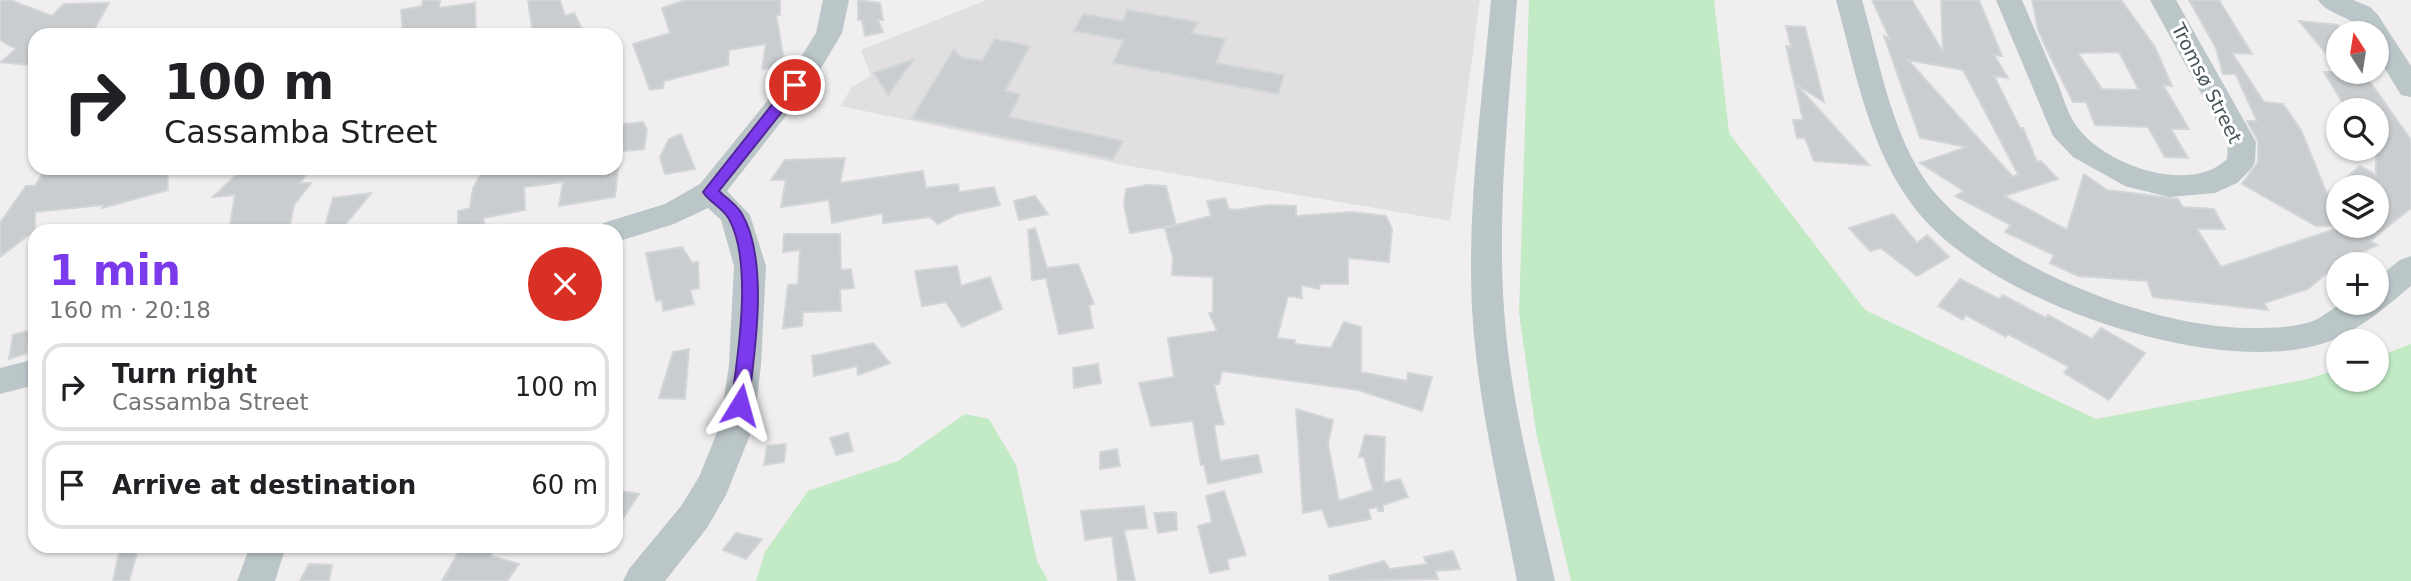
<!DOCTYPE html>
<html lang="en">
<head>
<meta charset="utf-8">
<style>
  body { margin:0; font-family:"DejaVu Sans",sans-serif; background:#f6f6f6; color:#202124; height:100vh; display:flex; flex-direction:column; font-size:26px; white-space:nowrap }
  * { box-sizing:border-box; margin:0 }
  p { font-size:23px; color:#757577 }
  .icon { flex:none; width:38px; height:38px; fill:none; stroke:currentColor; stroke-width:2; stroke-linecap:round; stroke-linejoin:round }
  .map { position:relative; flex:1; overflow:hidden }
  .sheet { position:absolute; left:28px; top:224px; width:595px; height:329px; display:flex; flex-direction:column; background:#fff; border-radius:21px; box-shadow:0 2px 5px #0004 }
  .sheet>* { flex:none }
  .hud { position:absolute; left:28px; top:28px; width:595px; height:147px; border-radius:21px; box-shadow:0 2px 5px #0004; background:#fff; color:#202124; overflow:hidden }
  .needle { width:46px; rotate:348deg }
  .tools { position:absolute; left:2326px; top:21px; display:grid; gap:14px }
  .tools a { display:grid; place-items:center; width:63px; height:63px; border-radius:50%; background:#fff; box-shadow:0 2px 5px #0004; font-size:35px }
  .pin { position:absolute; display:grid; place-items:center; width:60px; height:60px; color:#fff; margin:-30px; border:4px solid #fff; border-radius:50%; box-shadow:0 2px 7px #0007 }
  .me { position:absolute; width:77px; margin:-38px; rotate:8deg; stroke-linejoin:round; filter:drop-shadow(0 0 5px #0008) }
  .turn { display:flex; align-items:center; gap:24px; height:147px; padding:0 21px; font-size:32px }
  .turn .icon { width:91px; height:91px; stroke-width:2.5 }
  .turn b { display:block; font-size:49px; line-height:60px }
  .round { display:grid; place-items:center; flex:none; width:74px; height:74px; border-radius:37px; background:#f6f6f6 }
  .overview { display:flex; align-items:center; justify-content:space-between; height:119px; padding:0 21px }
  h1 { font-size:42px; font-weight:600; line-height:52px; color:#7c3aed }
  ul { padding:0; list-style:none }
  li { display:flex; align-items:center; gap:21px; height:88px; margin:0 14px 10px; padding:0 7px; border:4px solid #e0e0e0; border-radius:21px }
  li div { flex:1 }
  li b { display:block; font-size:26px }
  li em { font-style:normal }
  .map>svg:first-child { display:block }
  .education { fill:#e1dfe0 }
  .green { fill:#c1eac5 }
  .building { fill:#c9cdcf; stroke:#d3d6d9; stroke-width:2; fill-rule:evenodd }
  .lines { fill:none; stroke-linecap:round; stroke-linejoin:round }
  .minor { fill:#bbc6c9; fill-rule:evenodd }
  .route { fill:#7c3aed; stroke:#51269a; stroke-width:2 }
  .labels { text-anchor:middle; stroke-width:6; stroke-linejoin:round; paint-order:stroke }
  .street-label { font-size:19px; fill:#485659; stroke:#fff }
</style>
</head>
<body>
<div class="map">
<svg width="2411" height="581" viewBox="0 0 2411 581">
  <rect width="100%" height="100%" fill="#f1eeef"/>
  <polygon class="education" points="987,0 1480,0 1450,221 1124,165 840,106 852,87 871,76 861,50"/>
  <g class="green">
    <polygon points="1529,0 1714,0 1729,133 1865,310 2096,419 2308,379 2338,369 2338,380 2376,380 2377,357 2411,344 2411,581 1571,581 1536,432 1519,313"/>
    <polygon points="965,414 989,419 1016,465 1037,561 1048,581 756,581 765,552 808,491 898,461"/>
  </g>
  <g class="building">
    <polygon points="0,0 10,0 52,16 64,4 109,3 91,35 35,35 35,66 1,62 16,49 0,40"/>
    <polygon points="423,0 440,0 439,8 475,3 476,35 403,35 401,10 422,6"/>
    <polygon points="528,0 560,0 565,16 574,13 585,35 533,35"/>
    <polygon points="685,0 780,0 780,15 776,15 783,54 781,68 762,69 766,44 729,50 728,65 664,81 663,88 650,90 633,44 670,33 662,8"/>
    <polygon points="858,0 880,3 883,20 878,20 883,32 865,36 862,20 858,20"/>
    <path d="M 1872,0 L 1912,0 L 1943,52 L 1941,0 L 1979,0 L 2002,56 L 1994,55 L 2008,78 L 1994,76 L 2020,128 L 2023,128 L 2037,162 L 2041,161 L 2058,179 L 2004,196 L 2067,230 L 2084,174 L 2107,190 L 2178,199 L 2183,207 L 2214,209 L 2225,229 L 2197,229 L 2221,267 L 2344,226 L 2376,226 L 2376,187 L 2338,187 L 2338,226 L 2316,226 L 2242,184 L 2258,162 L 2258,141 L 2247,121 L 2257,121 L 2236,75 L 2239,74 L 2223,74 L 2216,48 L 2189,0 L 2219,0 L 2252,54 L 2232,53 L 2264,102 L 2283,104 L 2301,130 L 2327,194 L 2360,166 L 2376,175 L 2376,110 L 2347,110 L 2324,72 L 2363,72 L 2411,140 L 2411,208 L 2370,241 L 2377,245 L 2357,255 L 2352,252 L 2308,289 L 2264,303 L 2268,310 L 2153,297 L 2147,281 L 2078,276 L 2050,263 L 2054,255 L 2005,232 L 2011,225 L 1955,196 L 1964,191 L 1920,163 L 1967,147 L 1920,138 L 1884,36 L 1890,39 ZM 1908,60 L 1963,70 L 2018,174 L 2013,177 Z"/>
    <path d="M 2032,0 L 2121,0 L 2155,47 L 2172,86 L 2163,85 L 2189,129 L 2171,129 L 2188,158 L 2165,157 L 2148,127 L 2095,125 L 2086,102 L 2073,102 L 2050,56 L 2038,30 ZM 2119,52 L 2139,90 L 2102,89 L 2078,53 Z"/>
    <polygon points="1127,10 1198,22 1191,33 1225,39 1216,63 1284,75 1278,94 1113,63 1124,40 1074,31 1083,14 1123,21"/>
    <polygon points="2299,21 2338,25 2338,68"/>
    <polygon points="1786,26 1805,27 1824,102 1797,85 1869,165 1814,161 1805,138 1797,138 1793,120 1803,120 1786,46 1791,47"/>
    <polygon points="995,39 1030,46 1005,91 1020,94 1009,117 1123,141 1113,159 912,118 954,49 960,57 982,61"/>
    <polygon points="914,59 888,95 874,73"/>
    <polygon points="643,122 647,130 644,149 616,152 616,125"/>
    <polygon points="681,134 695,169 665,174 660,157 669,139"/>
    <polygon points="845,158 840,183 923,171 926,188 958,184 959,192 994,187 1000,205 957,214 938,224 930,217 883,223 883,213 832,223 829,200 781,207 786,180 771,180 785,160"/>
    <polygon points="46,168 130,168 128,173 167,168 168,190 102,208 103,205 35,212 35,230 0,257 0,223 26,186 35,186"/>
    <polygon points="243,168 310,169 300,183 311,183 294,205 289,231 229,231 235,195 213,197"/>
    <polygon points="484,168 618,168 615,197 559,206 563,182 524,187 525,210 483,218 485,228 475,231 458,231 458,211 470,208 473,188"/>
    <polygon points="1147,185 1166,186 1176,225 1211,216 1207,201 1225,198 1229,209 1235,210 1269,205 1296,206 1296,216 1352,212 1386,216 1392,229 1389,262 1348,258 1348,284 1320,284 1319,289 1301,285 1302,298 1288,296 1277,338 1295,340 1294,344 1331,348 1344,322 1361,327 1361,372 1407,381 1408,373 1432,377 1422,411 1358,390 1222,371 1219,384 1214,385 1224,424 1214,425 1220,461 1258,455 1262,472 1208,484 1204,465 1201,465 1193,421 1151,426 1139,383 1174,377 1168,338 1217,331 1209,313 1213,312 1213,277 1172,275 1173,258 1165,228 1175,225 1130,233 1124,204 1126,189"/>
    <polygon points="371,193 340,231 324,231 333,198"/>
    <polygon points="1035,196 1048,214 1019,220 1014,201"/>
    <polygon points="1893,214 1917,243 1927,235 1949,257 1917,276 1881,248 1870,251 1849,228"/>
    <polygon points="1035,228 1047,268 1078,264 1094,304 1089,305 1093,328 1059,334 1046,278 1032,280 1028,230"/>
    <polygon points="784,234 840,234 841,270 851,269 854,288 840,289 841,311 803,312 802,326 783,328 788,285 798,284 800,250 783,252"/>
    <polygon points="682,247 692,263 698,262 699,288 690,290 694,304 663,311 662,300 656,301 646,253"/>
    <polygon points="957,266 961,286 990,277 1002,309 962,327 946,302 922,306 915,271"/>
    <polygon points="1960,279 1999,299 2003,295 2046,318 2048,315 2092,339 2101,328 2145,353 2109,400 2064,373 2069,367 2008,334 2006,337 1966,315 1963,320 1938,306"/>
    <polygon points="31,330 27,353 9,359 13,335"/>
    <polygon points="873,343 890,363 858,375 857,366 814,376 812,356"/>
    <polygon points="689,349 685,399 659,398 673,352"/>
    <polygon points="1098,364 1101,383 1074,388 1073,368"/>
    <polygon points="1296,409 1333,420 1328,444 1339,501 1373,490 1364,457 1359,457 1365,435 1385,437 1384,483 1400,479 1408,497 1383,505 1383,511 1378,511 1377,507 1368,509 1371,519 1329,527 1322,509 1303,513"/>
    <polygon points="848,433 853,451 836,455 830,438"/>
    <polygon points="786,444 784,462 764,465 767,446"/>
    <polygon points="1117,449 1120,466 1100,469 1100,452"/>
    <polygon points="616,490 639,494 616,529"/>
    <polygon points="1224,491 1246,555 1227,559 1229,569 1210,573 1198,526 1212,522 1206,496"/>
    <polygon points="1144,506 1147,528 1124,530 1135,581 1118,581 1112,536 1085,540 1081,511"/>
    <polygon points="1176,512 1177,530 1158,533 1154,513"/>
    <polygon points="736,533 762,539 746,559 723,550"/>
    <polygon points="139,546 129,581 113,581 120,549"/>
    <polygon points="462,546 494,546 491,556 519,564 507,581 442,581"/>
    <polygon points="1453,551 1460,569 1435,571 1438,579 1330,581 1329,576 1384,561 1390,569 1427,564 1424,557"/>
    <polygon points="309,564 332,565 329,581 300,581"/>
  </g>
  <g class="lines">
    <g class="minor">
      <polygon points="823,0 849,0 842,33 814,80 727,191 750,215 766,266 761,365 754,425 726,495 707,528 665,581 623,581 629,569 681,506 699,477 720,425 729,365 734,266 721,220 708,208 674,224 616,242 616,231 599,231 603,223 665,204 700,184 794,68 816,33"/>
      <path d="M 1491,0 L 1517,0 C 1509,102 1497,206 1504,309 C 1510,401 1535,491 1555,581 L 1517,581 C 1500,491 1477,400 1472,308 C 1467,205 1482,102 1491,0 Z"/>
      <path d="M 1836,0 L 1862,0 C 1879,59 1890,128 1925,180 C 1983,263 2150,328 2249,328 C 2269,328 2293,328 2313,321 C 2324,317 2333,306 2345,303 C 2354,300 2367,303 2376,303 L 2376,279 L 2400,260 L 2411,256 L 2411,286 C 2382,310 2352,337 2314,346 C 2204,374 1987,300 1917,211 C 1869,151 1856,72 1836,0 Z"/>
      <path d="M 1996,0 L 2022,0 C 2034,28 2046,56 2058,84 C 2063,97 2068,113 2075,124 C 2101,164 2189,196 2227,159 L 2228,142 L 2150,0 L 2176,0 L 2256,142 L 2255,162 L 2251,169 L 2237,183 L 2215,193 L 2169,197 L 2125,186 L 2073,157 L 2053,136 Z"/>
      <path d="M 2318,0 L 2353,0 L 2370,7 L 2378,15 L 2411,66 L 2411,97 L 2401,95 L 2376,54 L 2376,33 L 2363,33 C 2352,15 2329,16 2318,0 Z"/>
      <polygon points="35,359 35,385 0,394 0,368"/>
      <polygon points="250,546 286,546 275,581 237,581"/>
    </g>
  </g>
  <path class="route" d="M 795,81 L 802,85 L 800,89 L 719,191 C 726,198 737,205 742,214 C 769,260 755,353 748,405 L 740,412 L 731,405 C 738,356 753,262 729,219 C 723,208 709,202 703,192 L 790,82 Z"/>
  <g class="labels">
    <g class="street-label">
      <text transform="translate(2207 83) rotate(63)" y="7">Tromsø Street</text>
    </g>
  </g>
</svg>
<div class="tools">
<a><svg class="needle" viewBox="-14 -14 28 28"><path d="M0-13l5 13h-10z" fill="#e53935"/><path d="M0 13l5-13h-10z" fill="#757577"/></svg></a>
<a><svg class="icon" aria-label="search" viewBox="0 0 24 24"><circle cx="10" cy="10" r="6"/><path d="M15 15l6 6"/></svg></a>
<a><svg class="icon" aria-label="layers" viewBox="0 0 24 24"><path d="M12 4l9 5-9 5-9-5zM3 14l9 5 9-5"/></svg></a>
<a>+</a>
<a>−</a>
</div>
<div class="pin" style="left:795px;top:85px;background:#d93025"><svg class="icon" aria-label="arrive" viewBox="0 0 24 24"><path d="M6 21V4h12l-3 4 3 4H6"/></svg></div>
<svg class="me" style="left:740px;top:405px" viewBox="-20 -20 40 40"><path d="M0-17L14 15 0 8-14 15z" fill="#7c3aed" stroke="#fff" stroke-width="4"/></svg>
<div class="hud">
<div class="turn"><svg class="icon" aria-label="right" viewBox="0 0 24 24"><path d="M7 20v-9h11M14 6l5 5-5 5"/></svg><div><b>100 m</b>Cassamba Street</div></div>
</div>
<section class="sheet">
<div class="overview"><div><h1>1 min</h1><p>160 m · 20:18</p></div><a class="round" style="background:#d93025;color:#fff"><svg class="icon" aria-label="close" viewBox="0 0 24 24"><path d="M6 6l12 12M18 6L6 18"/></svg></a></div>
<ul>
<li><svg class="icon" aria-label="right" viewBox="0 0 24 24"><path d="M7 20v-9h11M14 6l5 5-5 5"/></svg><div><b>Turn right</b><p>Cassamba Street</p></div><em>100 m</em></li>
<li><svg class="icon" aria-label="arrive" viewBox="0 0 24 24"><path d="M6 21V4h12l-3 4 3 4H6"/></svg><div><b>Arrive at destination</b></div><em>60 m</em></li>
</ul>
</section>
</div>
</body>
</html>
